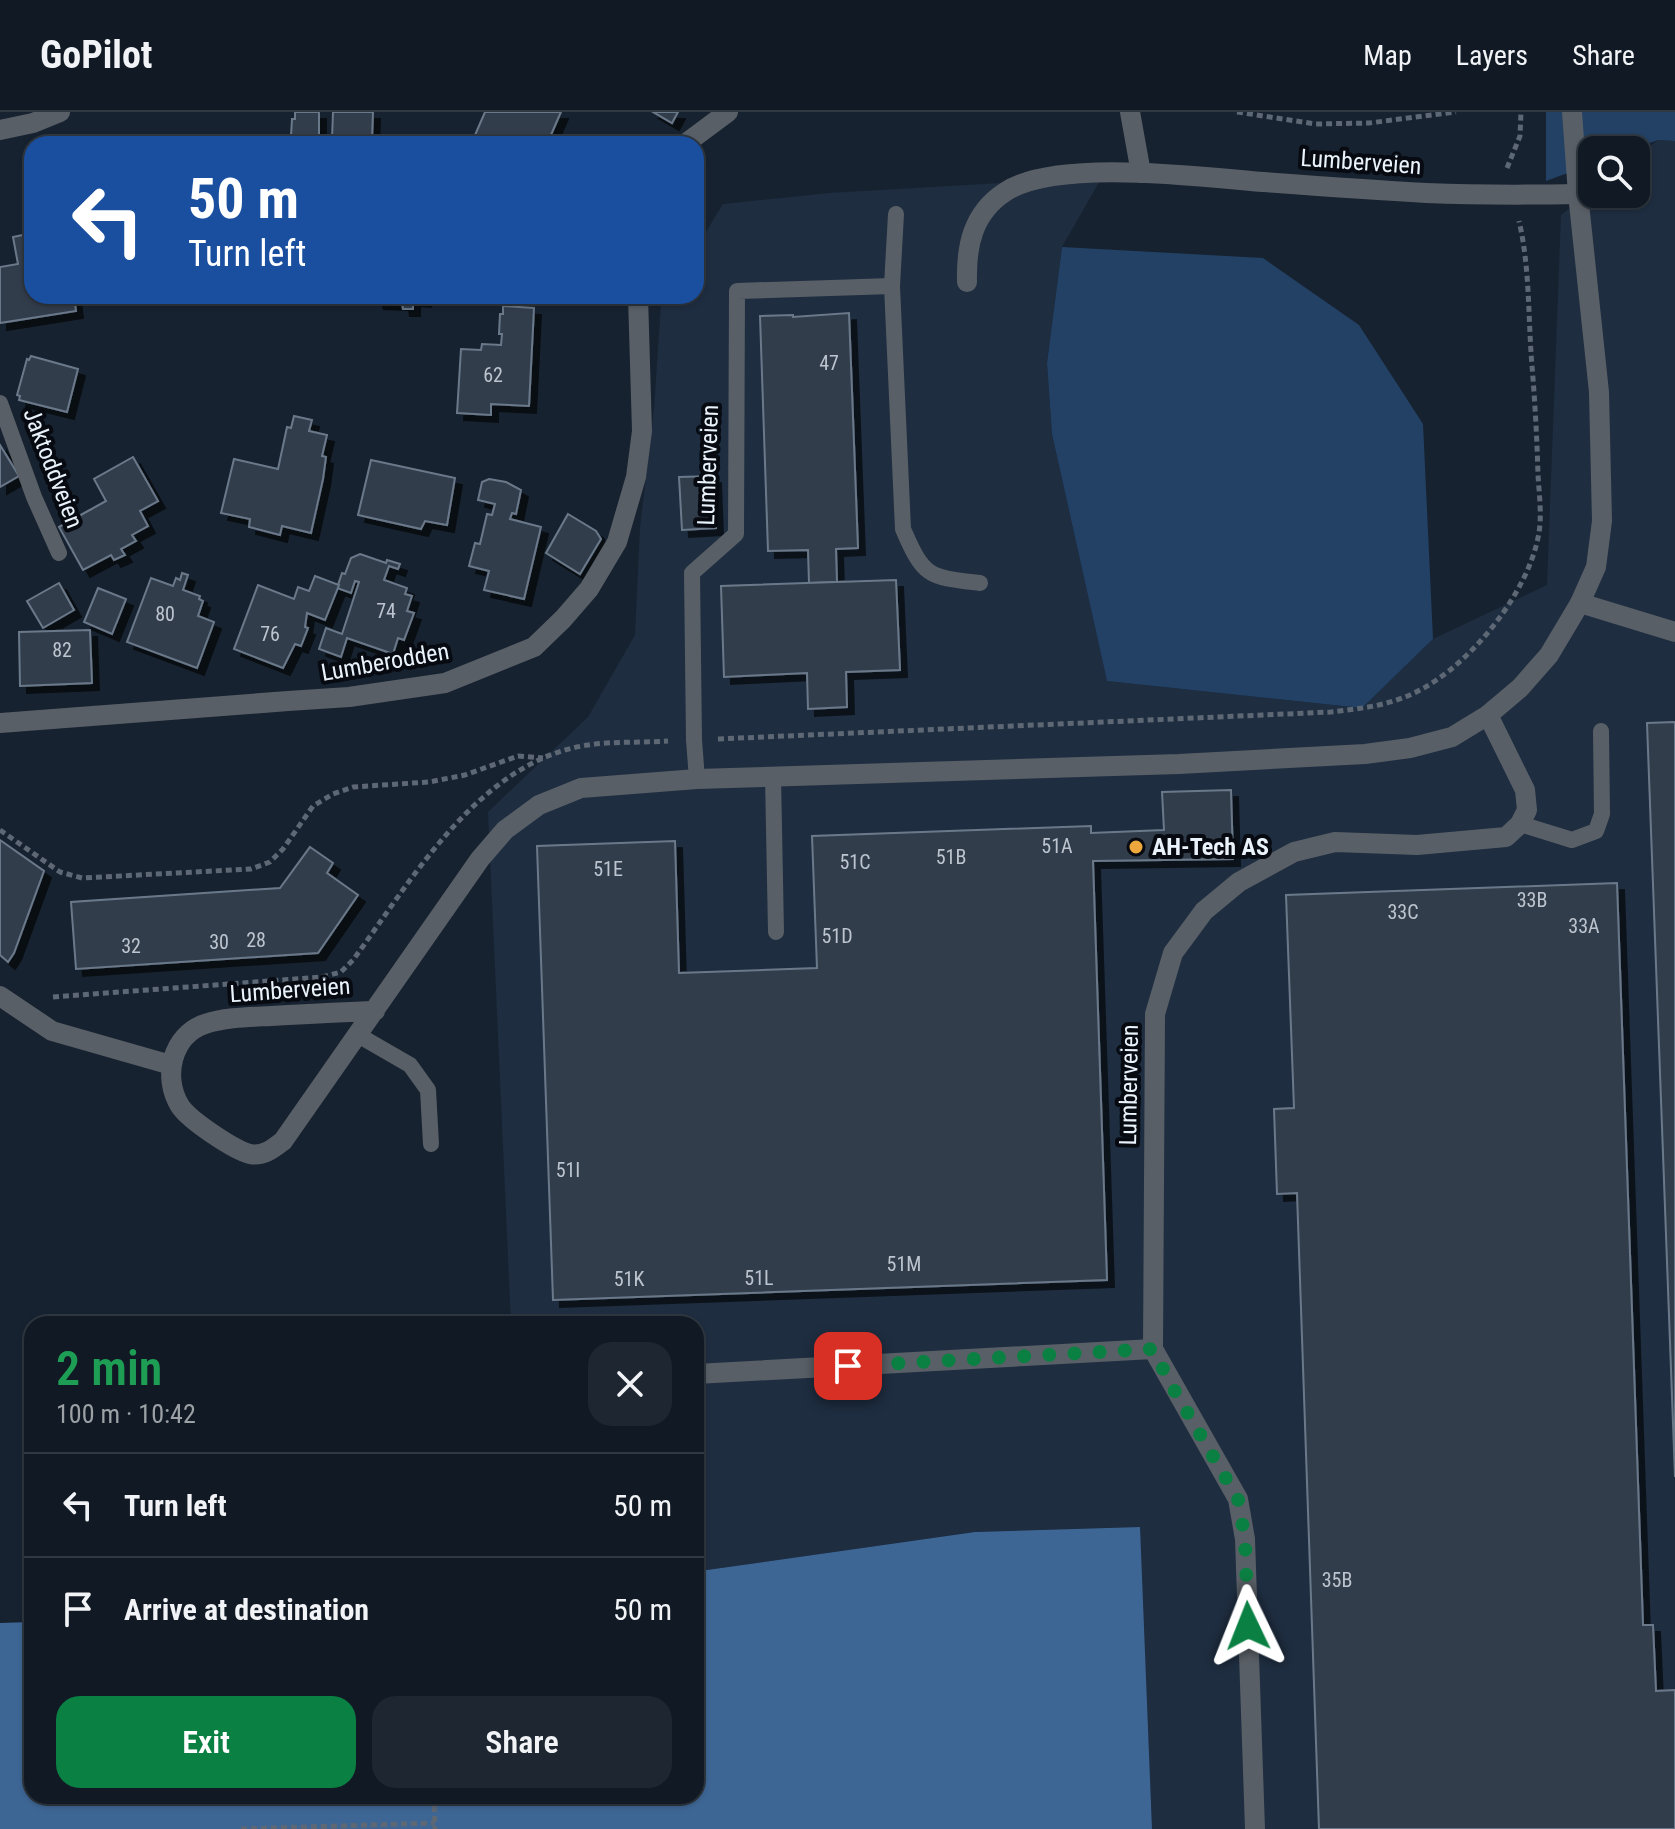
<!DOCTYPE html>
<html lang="en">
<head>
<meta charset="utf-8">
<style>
  body { margin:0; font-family:"Roboto Condensed",sans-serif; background:#1e2731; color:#f1f3f6; height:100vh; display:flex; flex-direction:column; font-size:30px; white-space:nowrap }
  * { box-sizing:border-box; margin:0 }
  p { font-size:26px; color:#9ca1a6 }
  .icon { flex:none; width:44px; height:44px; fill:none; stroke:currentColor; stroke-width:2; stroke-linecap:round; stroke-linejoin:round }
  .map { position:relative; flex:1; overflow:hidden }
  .details { position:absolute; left:24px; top:1204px; width:680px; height:488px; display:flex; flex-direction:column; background:#111a24; border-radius:24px; box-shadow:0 2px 6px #0004,0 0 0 2px #303841 }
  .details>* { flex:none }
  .hud { position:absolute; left:24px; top:24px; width:680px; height:168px; border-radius:24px; box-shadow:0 2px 6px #0004,0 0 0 2px #303841; background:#1a4fa0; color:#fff; overflow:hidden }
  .fabs { position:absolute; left:1578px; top:24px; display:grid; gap:16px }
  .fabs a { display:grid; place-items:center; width:72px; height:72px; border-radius:16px; background:#111a24; box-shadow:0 2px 6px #0004,0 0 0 2px #303841; font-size:40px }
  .pin { position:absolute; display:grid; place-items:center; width:68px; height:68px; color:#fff; margin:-34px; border-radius:16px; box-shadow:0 4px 12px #0006 }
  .me { position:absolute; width:88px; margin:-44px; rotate:358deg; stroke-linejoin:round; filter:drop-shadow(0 0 6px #0008) }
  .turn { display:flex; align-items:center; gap:28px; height:168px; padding:0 32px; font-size:36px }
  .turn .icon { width:104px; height:104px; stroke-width:2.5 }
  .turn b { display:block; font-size:56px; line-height:68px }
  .round { display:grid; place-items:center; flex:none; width:84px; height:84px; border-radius:24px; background:#1e2731 }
  .summary { display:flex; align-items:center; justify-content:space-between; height:136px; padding:0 32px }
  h1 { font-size:48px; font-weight:600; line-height:60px; color:#1e9e55 }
  .action { display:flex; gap:16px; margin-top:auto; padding:16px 32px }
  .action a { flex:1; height:92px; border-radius:24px; background:#0b8043; color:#fff; font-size:32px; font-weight:600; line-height:92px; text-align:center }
  .action a+a { background:#1e2731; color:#f1f3f6 }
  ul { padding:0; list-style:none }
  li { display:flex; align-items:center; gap:24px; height:104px; padding:0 32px; border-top:2px solid #303841 }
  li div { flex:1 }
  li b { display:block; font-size:30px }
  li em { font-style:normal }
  header { display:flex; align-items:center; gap:48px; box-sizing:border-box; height:112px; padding:0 40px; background:#111a24; border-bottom:2px solid #303841 }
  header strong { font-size:38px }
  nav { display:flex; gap:44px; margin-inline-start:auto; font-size:28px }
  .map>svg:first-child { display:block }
  .built { fill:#1e2d40 }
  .green { fill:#234164 }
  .water { fill:#3e6695 }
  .building { fill:#313d4c; stroke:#6b798a; stroke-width:2; filter:url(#shadow) }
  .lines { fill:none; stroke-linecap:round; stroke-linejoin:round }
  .path { stroke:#5e6875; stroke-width:5; stroke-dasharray:6 4; stroke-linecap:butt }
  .service { stroke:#595f66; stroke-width:16 }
  .pedestrian { stroke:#595f66; stroke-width:20 }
  .minor { stroke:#595f66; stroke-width:20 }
  .route { stroke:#0b8043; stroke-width:14; stroke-dasharray:0 25.2 }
  .poi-dot { fill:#eea73d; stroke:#070b11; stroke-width:3 }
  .labels { text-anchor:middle; stroke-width:8; stroke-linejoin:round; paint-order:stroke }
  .number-label { font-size:20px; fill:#bcc5cf }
  .street-label { font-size:24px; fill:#eaf2fb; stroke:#070b11 }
  .poi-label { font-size:24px; font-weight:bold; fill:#eaf2fb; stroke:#070b11; text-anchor:start }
</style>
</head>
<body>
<header>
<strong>GoPilot</strong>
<nav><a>Map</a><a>Layers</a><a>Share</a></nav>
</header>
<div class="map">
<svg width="1675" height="1717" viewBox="0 0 1675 1717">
  <defs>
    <filter id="shadow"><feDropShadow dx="7" dy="7" stdDeviation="0" flood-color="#0009"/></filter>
  </defs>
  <rect width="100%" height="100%" fill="#172230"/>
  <polygon class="built" points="1658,28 1675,29 1675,1717 1152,1717 1139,1415 975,1420 707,1458 696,1457 696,1212 511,1212 488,700 588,605 635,523 640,416 654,297 661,192 666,184 696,184 696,136 723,92 829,81 1102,65 1062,135 1047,251 1052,322 1107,569 1362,596 1433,527 1547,473 1561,103 1592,79 1592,82 1636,82 1636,45"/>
  <g class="green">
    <polygon points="1546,0 1675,0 1675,29 1658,28 1630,38 1592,38 1592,52 1546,69"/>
    <polygon points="1062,135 1263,146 1359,213 1423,312 1433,527 1362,596 1107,569 1052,322 1047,251"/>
  </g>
  <polygon class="water" points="1140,1415 1152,1717 0,1717 0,1511 32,1510 32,1684 696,1684 696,1457 707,1458 975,1420"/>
  <g class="building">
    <polygon points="295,0 319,0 319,25 291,24 292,7 295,7"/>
    <polygon points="333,0 373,0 372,28 332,27"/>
    <polygon points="485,0 561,0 547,32 475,32 472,30"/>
    <polygon points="653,0 678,0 672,11"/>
    <polygon points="32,121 32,184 74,184 76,199 0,211 0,155 18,152 13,125"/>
    <polygon points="375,184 424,184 424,188 413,187 413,197 403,197 402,191 377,190"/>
    <polygon points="503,194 534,196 529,294 491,292 491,303 457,301 461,237 481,238 482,232 501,233 502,222 499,222 500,202 503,202"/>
    <polygon points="849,201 858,436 836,437 837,470 809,471 808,438 768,439 760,204 793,203 793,205"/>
    <polygon points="31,244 78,257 67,300 19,288 20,284 17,283 27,247 29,248"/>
    <polygon points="294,304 312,308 309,319 327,323 322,344 326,345 323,367 311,421 282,414 280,423 249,415 250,407 221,401 234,347 278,357 287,315 291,316"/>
    <polygon points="0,333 19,364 0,375"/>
    <polygon points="133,345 158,389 140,399 148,414 132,423 136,429 121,437 125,443 114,448 111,443 83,458 59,415 106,389 94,367"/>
    <polygon points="371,348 455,366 447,413 425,409 421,417 358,403"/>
    <polygon points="714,364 716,416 682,418 679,365"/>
    <polygon points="489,367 506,370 521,378 516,402 512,401 510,407 541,415 524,487 484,478 489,459 469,454 475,431 480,432 487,402 492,403 495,392 478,388 482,370"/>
    <polygon points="568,402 596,419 601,427 580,462 546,441"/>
    <polygon points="360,442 386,451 387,448 400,452 398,457 389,454 384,468 407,476 405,482 412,484 407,499 414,501 404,528 398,526 393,542 347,526 341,545 319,537 326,516 342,522 359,470 355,469 351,481 337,476 342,461 345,462 351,446"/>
    <polygon points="182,461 188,463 183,478 200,484 199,487 203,489 198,504 214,510 197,556 127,530 151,466 173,474 176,466 180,468"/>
    <polygon points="315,464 339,473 325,508 307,501 305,515 308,516 301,534 295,532 283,556 234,537 258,473 294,487 298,475 309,479"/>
    <polygon points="896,468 900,558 846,560 847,595 808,597 807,561 724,565 721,474"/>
    <polygon points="59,471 74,498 43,516 27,489"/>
    <polygon points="98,476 126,487 112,522 84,510"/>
    <polygon points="90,518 92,571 20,574 19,520"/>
    <polygon points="1675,610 1675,1365 1647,611"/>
    <polygon points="1231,678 1233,747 1093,749 1107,1168 553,1188 537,734 675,729 679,861 817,856 812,724 1091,714 1091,721 1164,718 1162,680"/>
    <polygon points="0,728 44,759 14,841 8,850 0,843"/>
    <polygon points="310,735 333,751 327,761 358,783 318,841 76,857 71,790 280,776"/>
    <polygon points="1617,771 1643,1513 1653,1513 1656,1579 1675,1578 1675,1717 1319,1717 1297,1081 1277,1082 1274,997 1294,996 1286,783"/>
  </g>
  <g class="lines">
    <g class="path">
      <polyline points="1237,0 1316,12 1369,11 1456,0"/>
      <polyline points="1507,56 1520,24 1521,0"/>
      <path d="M 718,627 L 1331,600 C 1355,597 1379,595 1402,586 C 1463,565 1535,477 1540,412 C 1541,396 1539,379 1538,363 C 1537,327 1535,290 1532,254 C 1528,206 1530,155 1519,109"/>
      <polyline points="0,718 60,760 82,766 251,757 270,750 283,737 313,694 333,682 353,675 429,670 465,663 518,644 543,646"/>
      <path d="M 53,885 L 322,865 L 341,860 L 353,848 C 412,768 479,649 588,633 C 614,629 642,631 668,629"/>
      <polyline points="434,1684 435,1717"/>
      <polyline points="241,1717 435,1711"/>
    </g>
    <g class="service">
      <path d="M 896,102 L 892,174 L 903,417 C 924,466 929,465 980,471"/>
      <polyline points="0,291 34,385 59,441"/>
      <polyline points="773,664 776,820"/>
      <polyline points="697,667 694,628 692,461 736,422 737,179 892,174"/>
      <polyline points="1520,712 1572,728 1596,719 1602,702 1601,619"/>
      <polyline points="358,923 410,953 428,978 431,1032"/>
    </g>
    <polyline class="pedestrian" points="0,884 52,919 171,953"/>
    <g class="minor">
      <polyline points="1130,0 1141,61"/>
      <polyline points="0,18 33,11 60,0"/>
      <polyline points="685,32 728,0"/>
      <path d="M 967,170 C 966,133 973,101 1005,80 C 1055,46 1202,65 1263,70 C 1317,74 1372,78 1426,81 C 1477,83 1527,83 1578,82"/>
      <polyline points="1580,491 1675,520"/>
      <polyline points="0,611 288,589 349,585 445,571 534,535 563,507 589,477 617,430 636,365 642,319 638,184"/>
      <path d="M 375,899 C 341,900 306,902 271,904 C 250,905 225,905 205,912 C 172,923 162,965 180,994 C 189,1008 234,1038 250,1042 C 263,1045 274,1036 283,1029 L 480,747 L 505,718 L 539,693 L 581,676 L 697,667 L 1179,652 L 1365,642 L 1410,636 L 1452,625 L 1488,603 L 1520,576 L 1549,543 L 1580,491 L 1596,455 L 1602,409 L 1599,280 L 1578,82 L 1572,0"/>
      <polyline points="1153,1237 1155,902 1173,841 1204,799 1239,770 1294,740 1335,730 1417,733 1506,725 1520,712 1527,698 1525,678 1488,603"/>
      <polyline points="696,1262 1153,1237 1238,1387 1245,1427 1255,1717"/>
    </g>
  </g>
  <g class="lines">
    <polyline class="route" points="848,1254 1153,1237 1170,1271 1238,1387 1245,1427 1248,1514"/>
  </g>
  <circle class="poi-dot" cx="1136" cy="735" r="8"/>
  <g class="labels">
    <g class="number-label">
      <text x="829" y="258">47</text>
      <text x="493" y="270">62</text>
      <text x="386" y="506">74</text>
      <text x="165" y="509">80</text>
      <text x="270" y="529">76</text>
      <text x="62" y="545">82</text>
      <text x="1057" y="741">51A</text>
      <text x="951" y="752">51B</text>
      <text x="855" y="757">51C</text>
      <text x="608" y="764">51E</text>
      <text x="1532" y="795">33B</text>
      <text x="1403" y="807">33C</text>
      <text x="1584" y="821">33A</text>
      <text x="837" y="831">51D</text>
      <text x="256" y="835">28</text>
      <text x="219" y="837">30</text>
      <text x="131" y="841">32</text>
      <text x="568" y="1065">51I</text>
      <text x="904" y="1159">51M</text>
      <text x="759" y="1173">51L</text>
      <text x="629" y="1174">51K</text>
      <text x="1337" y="1475">35B</text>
    </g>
    <g class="street-label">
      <text transform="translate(1361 50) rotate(4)" y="8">Lumberveien</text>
      <text transform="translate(708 353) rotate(-88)" y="8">Lumberveien</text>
      <text transform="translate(53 356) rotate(69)" y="8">Jaktoddveien</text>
      <text transform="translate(385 550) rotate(-10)" y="8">Lumberodden</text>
      <text transform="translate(290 878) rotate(-4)" y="8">Lumberveien</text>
      <text transform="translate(1129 973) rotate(-89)" y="8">Lumberveien</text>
    </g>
    <g class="poi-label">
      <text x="1152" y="743">AH-Tech AS</text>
    </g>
  </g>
</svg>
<div class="fabs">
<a><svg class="icon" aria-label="search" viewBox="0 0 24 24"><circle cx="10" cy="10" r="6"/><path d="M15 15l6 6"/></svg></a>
</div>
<div class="pin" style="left:848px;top:1254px;background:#d93025"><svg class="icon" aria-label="arrive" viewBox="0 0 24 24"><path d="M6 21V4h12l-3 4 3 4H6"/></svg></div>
<svg class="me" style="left:1248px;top:1514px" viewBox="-20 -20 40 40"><path d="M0-17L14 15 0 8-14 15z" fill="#0b8043" stroke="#fff" stroke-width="4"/></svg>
<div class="hud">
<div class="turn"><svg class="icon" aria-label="left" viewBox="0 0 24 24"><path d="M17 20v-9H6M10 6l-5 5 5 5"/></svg><div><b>50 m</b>Turn left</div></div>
</div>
<section class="details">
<div class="summary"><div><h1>2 min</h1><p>100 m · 10:42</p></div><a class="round"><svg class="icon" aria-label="close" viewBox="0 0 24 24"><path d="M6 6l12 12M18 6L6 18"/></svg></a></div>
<ul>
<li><svg class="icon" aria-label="left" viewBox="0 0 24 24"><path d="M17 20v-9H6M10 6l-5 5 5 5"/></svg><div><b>Turn left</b></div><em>50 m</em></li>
<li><svg class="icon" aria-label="arrive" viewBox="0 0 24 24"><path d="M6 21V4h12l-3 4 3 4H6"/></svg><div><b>Arrive at destination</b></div><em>50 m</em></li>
</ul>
<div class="action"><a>Exit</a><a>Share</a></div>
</section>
</div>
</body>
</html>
